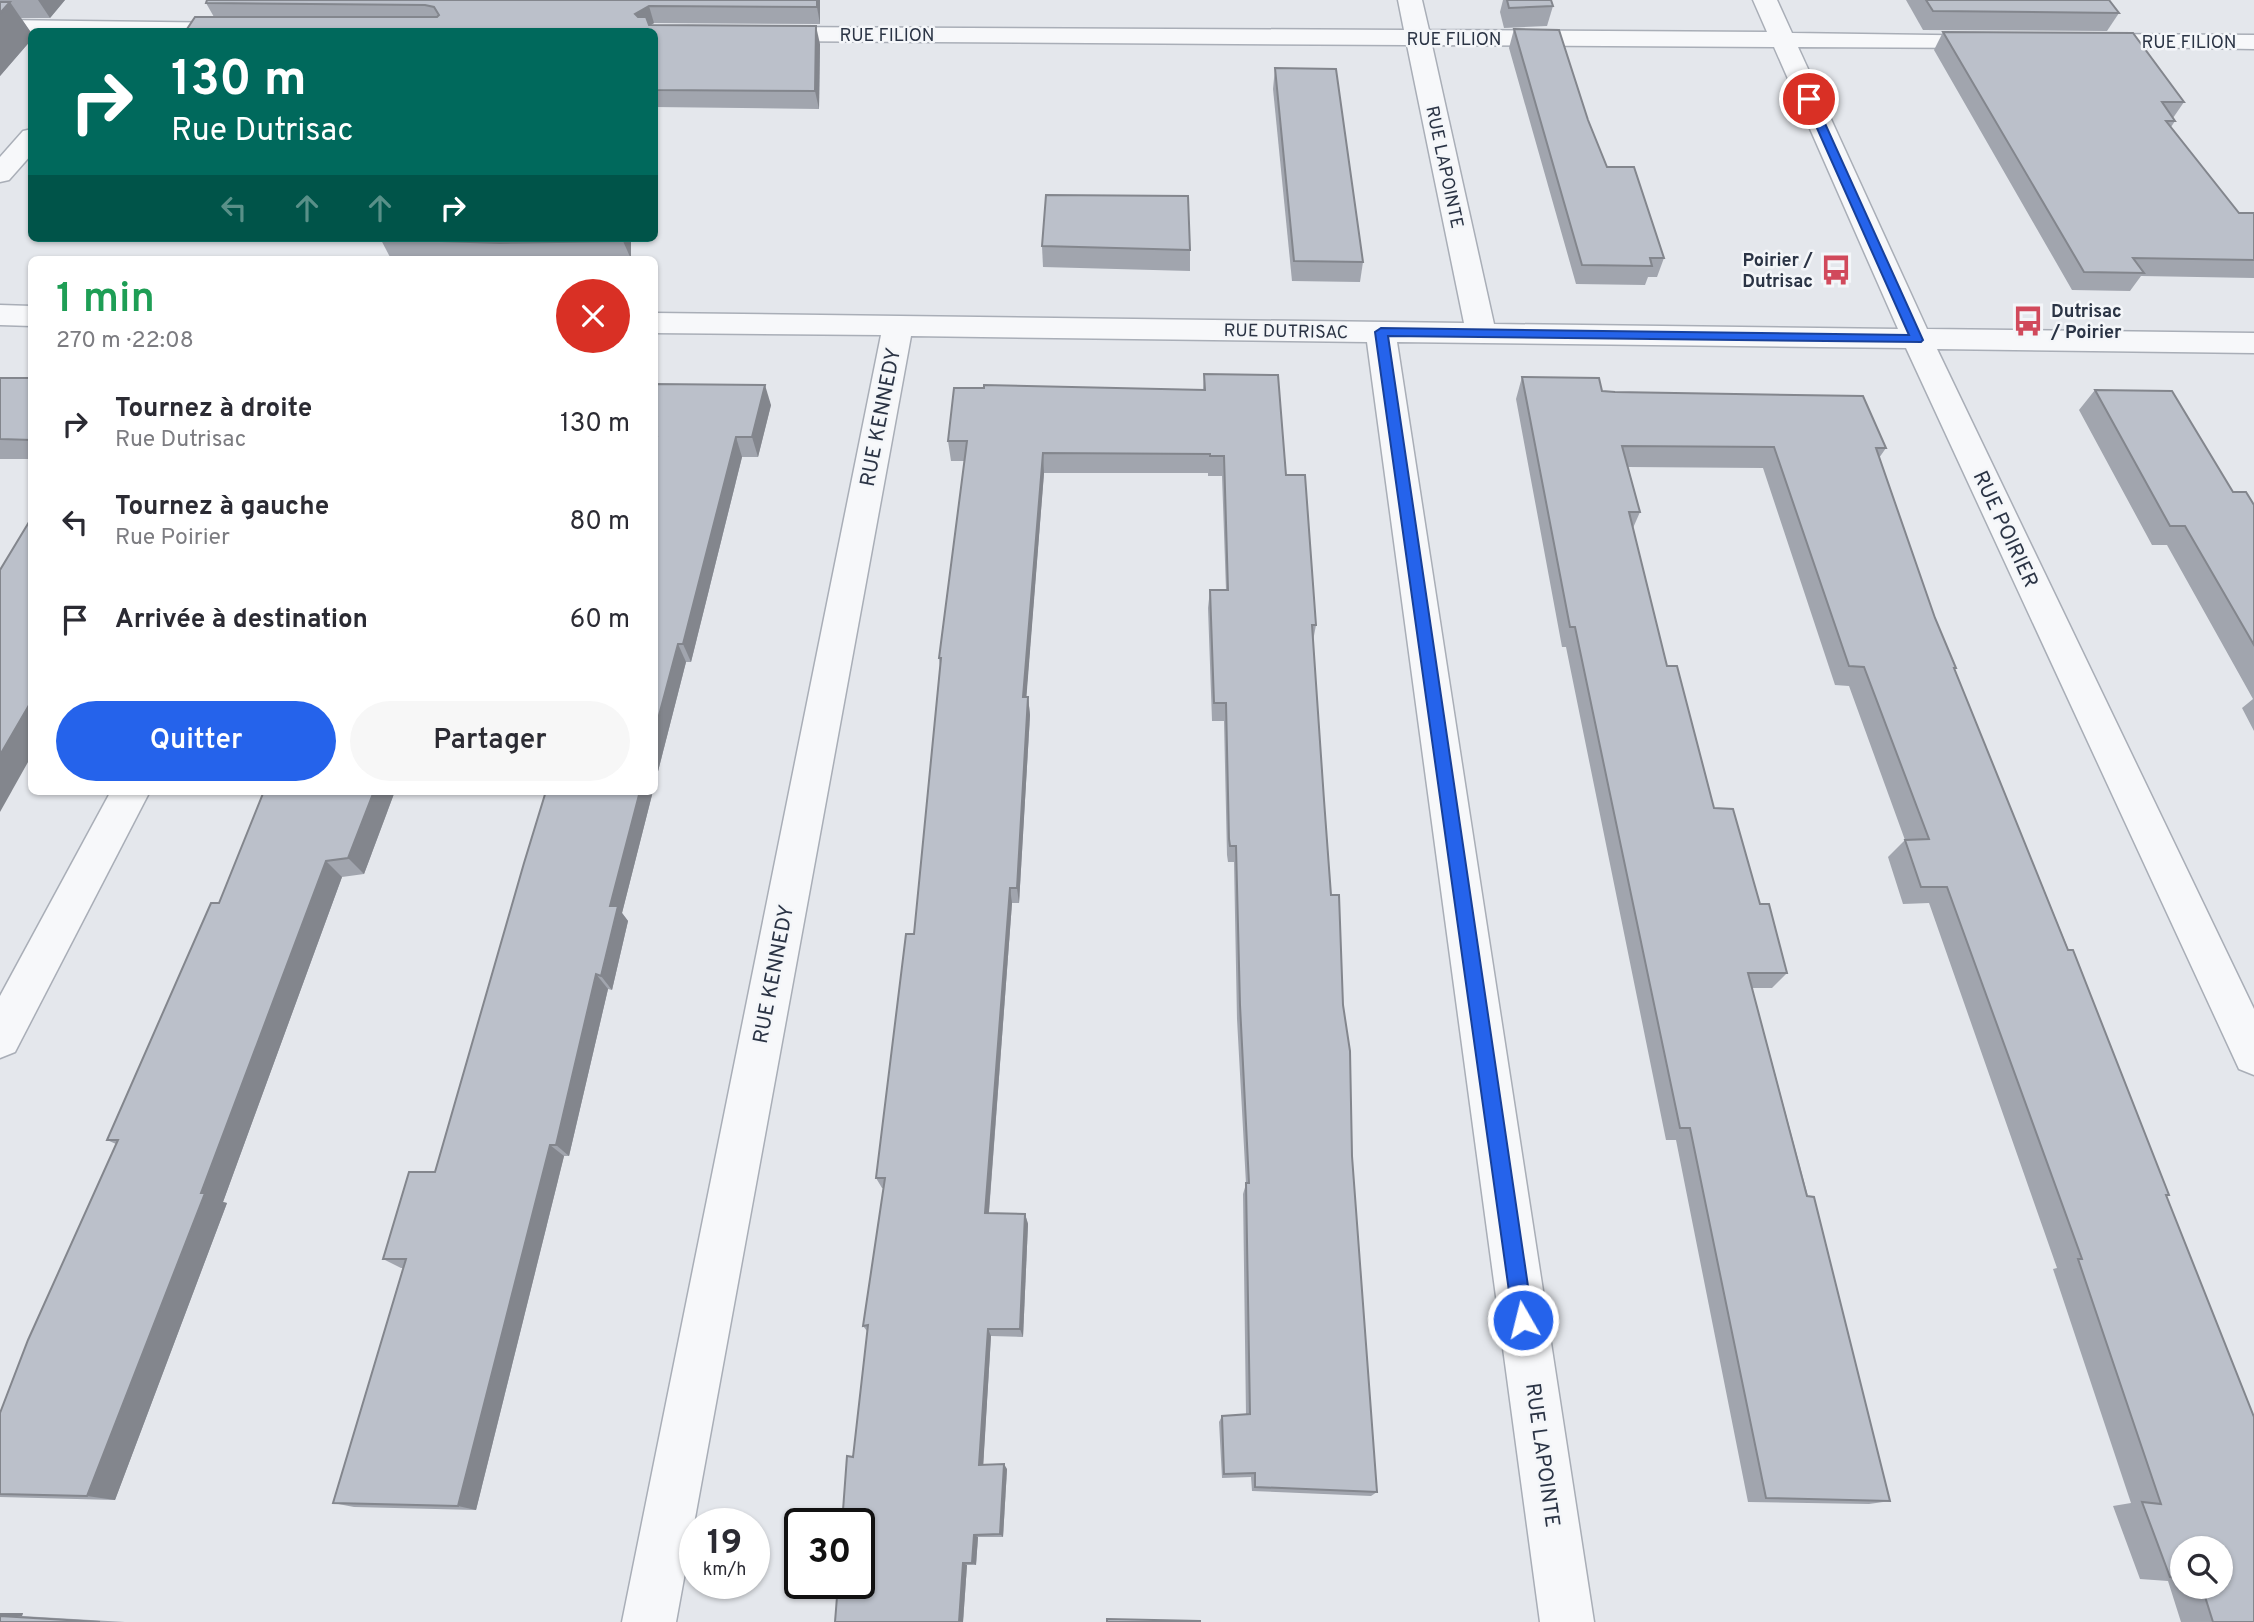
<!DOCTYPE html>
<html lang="fr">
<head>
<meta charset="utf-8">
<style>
  body { margin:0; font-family:Overpass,sans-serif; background:#f7f7f7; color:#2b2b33; height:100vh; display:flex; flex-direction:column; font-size:26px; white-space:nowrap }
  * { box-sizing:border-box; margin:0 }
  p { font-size:23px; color:#7c7c81 }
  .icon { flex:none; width:38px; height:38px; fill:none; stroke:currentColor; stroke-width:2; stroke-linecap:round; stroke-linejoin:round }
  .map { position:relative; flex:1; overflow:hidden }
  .drawer { position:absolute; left:28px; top:256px; width:630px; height:539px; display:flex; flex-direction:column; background:#fff; border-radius:10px; box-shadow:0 2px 5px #0004 }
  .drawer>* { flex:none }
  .banner { position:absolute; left:28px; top:28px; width:630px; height:214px; border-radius:10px; box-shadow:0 2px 5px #0004; background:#00695c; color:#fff; overflow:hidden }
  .tools { position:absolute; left:2170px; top:1536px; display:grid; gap:14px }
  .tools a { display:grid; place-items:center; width:63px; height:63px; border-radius:50%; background:#fff; box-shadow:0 2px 5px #0004; font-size:35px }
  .speed { position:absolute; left:679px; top:1508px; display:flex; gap:14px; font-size:35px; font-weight:700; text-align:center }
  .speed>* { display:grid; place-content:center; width:91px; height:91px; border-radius:50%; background:#fff; box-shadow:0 2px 5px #0004; line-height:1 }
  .speed small { font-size:18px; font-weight:400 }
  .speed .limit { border:4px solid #111; border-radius:10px; background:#fff; color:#111 }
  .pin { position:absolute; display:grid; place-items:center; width:60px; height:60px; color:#fff; margin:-30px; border:4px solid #fff; border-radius:50%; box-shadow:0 2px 7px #0007 }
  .me { position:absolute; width:77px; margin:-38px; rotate:352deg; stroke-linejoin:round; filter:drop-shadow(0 0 5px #0008) }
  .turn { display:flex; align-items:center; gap:24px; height:147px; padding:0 28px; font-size:32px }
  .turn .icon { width:91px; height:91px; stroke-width:2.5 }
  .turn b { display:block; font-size:49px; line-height:60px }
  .lanes { display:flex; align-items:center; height:66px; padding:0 28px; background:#0003; justify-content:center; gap:35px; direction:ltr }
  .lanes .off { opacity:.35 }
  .round { display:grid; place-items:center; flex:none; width:74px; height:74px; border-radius:37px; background:#f7f7f7 }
  .head { display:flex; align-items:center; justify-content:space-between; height:119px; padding:0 28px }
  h1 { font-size:42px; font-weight:600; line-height:52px; color:#1e9e55 }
  .cta { display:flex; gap:14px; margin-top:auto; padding:14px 28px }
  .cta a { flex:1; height:80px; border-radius:42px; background:#2563eb; color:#fff; font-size:28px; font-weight:600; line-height:80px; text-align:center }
  .cta a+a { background:#f7f7f7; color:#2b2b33 }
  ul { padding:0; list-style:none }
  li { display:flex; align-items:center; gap:21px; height:98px; padding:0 28px }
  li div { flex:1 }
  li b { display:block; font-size:26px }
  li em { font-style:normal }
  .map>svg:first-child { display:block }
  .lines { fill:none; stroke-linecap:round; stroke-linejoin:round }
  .minor-casing { stroke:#a9aeb7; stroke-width:3 }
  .minor { fill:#f7f8fa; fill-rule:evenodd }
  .wall { fill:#a1a5ae; fill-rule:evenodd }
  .shaded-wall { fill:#83868d }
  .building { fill:#bbc0ca; stroke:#83868d; stroke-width:2 }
  .route { fill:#2563eb; stroke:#184099; stroke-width:2 }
  .labels { text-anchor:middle; stroke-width:5; stroke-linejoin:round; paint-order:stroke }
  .far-street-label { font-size:18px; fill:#2b3445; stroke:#f4f6f9 }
  .far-poi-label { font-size:18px; font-weight:bold; fill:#2b3445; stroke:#f4f6f9; text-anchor:end }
  .street-label { font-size:21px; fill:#2b3445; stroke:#f4f6f9 }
</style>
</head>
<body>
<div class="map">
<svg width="2254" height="1622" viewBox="0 0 2254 1622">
  <rect width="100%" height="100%" fill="#e4e7ec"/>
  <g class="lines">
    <g class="minor-casing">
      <g id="minor">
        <path d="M 1398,0 L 1422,0 L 1429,30 L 1767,32 L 1753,0 L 1777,0 L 1792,33 L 2002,36 L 2005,41 L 2002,46 L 1993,48 L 1798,47 L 1927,329 L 2254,333 L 2254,353 L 1937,349 L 2254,1009 L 2254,1075 L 2239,1069 L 1906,348 L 1397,342 L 1594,1622 L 1540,1622 L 1367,342 L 911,336 L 676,1622 L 622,1622 L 881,335 L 654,333 L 654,313 L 1464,323 L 1407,45 L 765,41 L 756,39 L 753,34 L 756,29 L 765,27 L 1404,30 ZM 1432,45 L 1774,47 L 1898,329 L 1494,324 Z"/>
        <polygon points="0,20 239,23 248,25 251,30 32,32 32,35 0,34"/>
        <polygon points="2088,34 2254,35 2254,49 2079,46 2076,41 2079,36"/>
        <polygon points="32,129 32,154 9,180 0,182 0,157 23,131"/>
        <polygon points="0,305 32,306 32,326 0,325"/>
        <polygon points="111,791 150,791 15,1052 0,1058 0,996"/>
      </g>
    </g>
    <use href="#minor" class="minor"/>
  </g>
  <g class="wall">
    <polygon points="0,0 65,0 50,18 21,18 32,34 32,39 0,76"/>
    <polygon points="820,0 820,24 654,23 651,25 820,44 819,109 654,107 654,32 214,17 206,3"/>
    <polygon points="1503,0 1551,0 1553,6 1547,26 1504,28 1500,12"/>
    <polygon points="1906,0 2109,0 2119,13 2107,31 1923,30"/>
    <polygon points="1514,29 1588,120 1607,167 1664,258 1657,277 1648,277 1645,285 1576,284 1509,48"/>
    <polygon points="1943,32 2184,102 2173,118 2175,121 2171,127 2239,213 2254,213 2254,278 2141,276 2130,291 2072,290 1934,50"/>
    <polygon points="1275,68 1363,262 1360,282 1292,281 1273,89"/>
    <polygon points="380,238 631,238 631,259 391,259"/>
    <polygon points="1042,246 1190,250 1190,271 1043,267"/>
    <polygon points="1204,374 1286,475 1316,625 1313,641 1331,895 1343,1005 1352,1156 1377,1492 1371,1496 1252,1491 1251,1477 1222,1478 1219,1422 1222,1416 1246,1414 1243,1194 1246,1184 1237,1019 1234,862 1228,862 1227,855 1224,721 1212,721 1208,608 1210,590 1226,590 1222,476 1208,476 1208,473 1044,473 1026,697 1028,697 1030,715 1019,903 1012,903 989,1213 1025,1214 1028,1224 1023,1337 991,1336 983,1465 1007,1469 1003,1537 978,1537 976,1565 967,1565 963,1622 853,1457 867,1331 863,1326 884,1188 882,1188 876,1178 914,934 940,666 939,658 965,461 951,461 948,441 1203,390"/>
    <path d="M 1522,377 L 1602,391 L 1886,448 L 1879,458 L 1935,618 L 1956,668 L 1954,670 L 2169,1195 L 2166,1196 L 2254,1622 L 2181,1622 L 2168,1581 L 2140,1579 L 2113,1506 L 2131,1503 L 2053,1269 L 2057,1268 L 1929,903 L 1903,904 L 1888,857 L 1905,840 L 1849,686 L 1835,685 L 1763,468 L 1628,467 L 1640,512 L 1633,528 L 1667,666 L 1714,808 L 1760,904 L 1787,973 L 1772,988 L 1752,988 L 1890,1501 L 1869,1504 L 1748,1502 L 1676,1140 L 1666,1140 L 1566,647 L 1562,647 L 1516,399 ZM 2182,1549 L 2221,1587 L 2182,1587 Z"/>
    <rect x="0" y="378" width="32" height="81"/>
    <polygon points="654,384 771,405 758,457 742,457 691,662 686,662 654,787"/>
    <polygon points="2095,390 2233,492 2254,505 2254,731 2242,708 2253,699 2167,545 2152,545 2079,410"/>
    <polygon points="264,791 395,791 364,874 342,877 223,1202 227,1203 115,1500 0,1497 0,1413 116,1144 107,1140 219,903"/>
    <polygon points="546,791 653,791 622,913 628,921 612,990 608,989 569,1156 564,1156 476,1510 354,1507 333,1503 403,1268 401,1268 383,1259 435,1172"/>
    <polygon points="0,1613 23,1613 22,1616 125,1622 0,1622"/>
  </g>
  <g class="shaded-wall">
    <polygon points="38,0 65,0 50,18"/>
    <polygon points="817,0 820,0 820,24 817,7"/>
    <polygon points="10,2 32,34 32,39 0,76 0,13"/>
    <polygon points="649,6 654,23 640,32 635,14"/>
    <polygon points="816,26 820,44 819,109 815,91"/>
    <polygon points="623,238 631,238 631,259 623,241"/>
    <polygon points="765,385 771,405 758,457 752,437"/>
    <polygon points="736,437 742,457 691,662 683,644"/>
    <polygon points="1043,453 1044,473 1025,715 1023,697"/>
    <polygon points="678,644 686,662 654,787 654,734"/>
    <polygon points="1028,697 1030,715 1019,903 1017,888"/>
    <polygon points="32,700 32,755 0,812 0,755"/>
    <polygon points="374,791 395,791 364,874 348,858"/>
    <polygon points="640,791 653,791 622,913 628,921 612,990 601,976 610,906"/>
    <polygon points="326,861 342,877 223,1202 227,1203 115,1500 87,1496"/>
    <polygon points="1010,888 1012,903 988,1223 985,1213"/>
    <polygon points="596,974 608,989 569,1156 556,1145"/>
    <polygon points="550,1145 564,1156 476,1510 458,1506"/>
    <polygon points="1025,1214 1028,1224 1023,1337 1020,1329"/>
    <polygon points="988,1329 991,1336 983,1469 979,1465"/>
    <polygon points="1004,1464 1007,1469 1003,1537 1000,1534"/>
    <polygon points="974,1535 978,1537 976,1565 972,1563"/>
    <polygon points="963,1563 967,1565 963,1622 959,1622"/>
    <polygon points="0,1613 23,1613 22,1616 0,1616"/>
  </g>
  <g class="building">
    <polygon points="207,0 817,0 817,7 649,6 635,14 638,17 646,17 649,25 816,26 815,91 654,90 654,32 185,32 195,17 437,17 439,15 434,7 425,5 206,3"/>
    <polygon points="1507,0 1551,0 1553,6 1509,8"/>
    <polygon points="1926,0 2109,0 2119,13 1933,11"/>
    <polygon points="0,2 10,2 0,13"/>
    <polygon points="1514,29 1559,30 1588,120 1607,167 1634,167 1664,258 1650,258 1652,266 1582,265"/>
    <polygon points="1943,32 2133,33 2184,102 2162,102 2175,121 2166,121 2239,213 2254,213 2254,260 2133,258 2144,273 2084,272"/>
    <polygon points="1275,68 1336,69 1363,262 1294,261"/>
    <polygon points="1046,195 1188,196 1190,250 1042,246"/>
    <polygon points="380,238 623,238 623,241 500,243 380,239"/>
    <polygon points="1204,374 1278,375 1286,475 1305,475 1316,625 1312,625 1324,800 1331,895 1339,895 1343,1005 1350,1051 1352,1156 1377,1492 1255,1487 1255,1473 1224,1474 1222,1416 1250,1414 1246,1183 1249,1183 1240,1005 1236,846 1230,846 1229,839 1226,703 1214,703 1210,590 1228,590 1224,456 1210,456 1210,454 1043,453 1023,697 1028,697 1017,888 1010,888 985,1213 1025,1214 1020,1329 988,1329 979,1465 1004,1464 1000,1534 974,1535 972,1563 963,1563 959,1622 835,1622 838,1584 859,1584 859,1524 842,1524 847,1456 853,1457 868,1325 863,1326 885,1178 876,1178 906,934 914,934 941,658 939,658 967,441 948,441 954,388 984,388 984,385 1205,390"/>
    <polygon points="1522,377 1599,378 1602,391 1615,392 1863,396 1886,448 1876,448 1935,618 1956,668 1954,668 2068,950 2073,950 2169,1195 2166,1195 2254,1417 2254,1622 2213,1622 2202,1587 2221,1587 2221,1549 2182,1549 2182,1578 2170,1577 2142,1502 2161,1504 2078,1259 2082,1259 1947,887 1921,887 1905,840 1929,839 1864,667 1849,666 1774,447 1622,446 1640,512 1629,512 1667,666 1677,666 1714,808 1733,809 1760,904 1769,904 1787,973 1748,973 1807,1196 1814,1197 1890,1501 1766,1498 1690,1128 1680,1128 1575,627 1570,627"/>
    <polygon points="0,378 32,378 32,440 0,439"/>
    <polygon points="654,384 765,385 752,437 736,437 683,644 678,644 654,734 654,446 657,437 654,436"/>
    <polygon points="2095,390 2172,391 2233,492 2246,492 2254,505 2254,645 2185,526 2170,526"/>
    <polygon points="32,517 32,700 0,755 0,570"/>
    <polygon points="264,791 374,791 348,858 326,861 201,1193 205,1193 87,1496 0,1494 0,1413 28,1340 118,1140 107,1140 211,903 219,903"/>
    <polygon points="546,791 640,791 610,906 618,906 601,976 596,974 556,1145 550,1145 458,1506 333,1503 406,1259 383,1259 409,1172 435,1172 524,863"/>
    <polygon points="0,1616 100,1622 0,1622"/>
    <polygon points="1107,1619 1200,1621 1200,1622 1107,1622"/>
  </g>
  <polygon class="route" points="1805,97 1814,99 1923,340 1921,342 1388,336 1533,1320 1530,1326 1523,1329 1516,1326 1513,1320 1375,332 1381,328 1909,335 1804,99"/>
  <defs>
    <g id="bus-bare" transform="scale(2.415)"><path d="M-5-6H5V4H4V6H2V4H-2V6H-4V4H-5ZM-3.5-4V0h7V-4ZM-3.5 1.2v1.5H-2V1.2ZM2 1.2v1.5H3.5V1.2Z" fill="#d1495b" stroke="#f4f6f9" stroke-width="2.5" paint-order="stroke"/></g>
  </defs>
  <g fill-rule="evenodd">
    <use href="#bus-bare" x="1836" y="270"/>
    <use href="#bus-bare" x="2028" y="321"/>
  </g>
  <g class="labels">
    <g class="far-street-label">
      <text x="887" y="41">RUE FILION</text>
      <text x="1454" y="45">RUE FILION</text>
      <text x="2189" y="48">RUE FILION</text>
      <text transform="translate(1445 167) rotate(78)" y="6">RUE LAPOINTE</text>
      <text transform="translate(1286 331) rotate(1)" y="6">RUE DUTRISAC</text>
    </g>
    <g class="far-poi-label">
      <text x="1813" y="266">Poirier /<tspan x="1813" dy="21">Dutrisac</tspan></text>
      <text x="2051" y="317" text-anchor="start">Dutrisac<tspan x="2051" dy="21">/ Poirier</tspan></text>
    </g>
    <g class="street-label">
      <text transform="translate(880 417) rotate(-79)" y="7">RUE KENNEDY</text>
      <text transform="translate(2006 529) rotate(65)" y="7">RUE POIRIER</text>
      <text transform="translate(773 974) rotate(-79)" y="7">RUE KENNEDY</text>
      <text transform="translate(1543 1455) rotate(82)" y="7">RUE LAPOINTE</text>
    </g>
  </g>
</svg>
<div class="tools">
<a><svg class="icon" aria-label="search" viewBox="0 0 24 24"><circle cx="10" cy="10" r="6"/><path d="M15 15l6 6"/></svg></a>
</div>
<div class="speed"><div>19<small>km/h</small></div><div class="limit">30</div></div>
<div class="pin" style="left:1809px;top:99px;background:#d93025"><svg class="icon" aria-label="arrive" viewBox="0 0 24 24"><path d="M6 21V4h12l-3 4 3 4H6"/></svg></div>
<svg class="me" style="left:1523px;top:1320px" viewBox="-20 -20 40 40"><circle r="17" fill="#2563eb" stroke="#fff" stroke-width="3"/><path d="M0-11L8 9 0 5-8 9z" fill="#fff"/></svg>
<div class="banner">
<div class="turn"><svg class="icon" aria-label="right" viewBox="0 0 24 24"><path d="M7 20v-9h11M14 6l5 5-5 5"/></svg><div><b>130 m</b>Rue Dutrisac</div></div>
<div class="lanes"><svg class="icon off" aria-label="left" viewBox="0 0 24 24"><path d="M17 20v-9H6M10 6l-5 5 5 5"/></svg><svg class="icon off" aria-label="ahead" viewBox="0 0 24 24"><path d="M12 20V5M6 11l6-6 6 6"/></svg><svg class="icon off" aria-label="ahead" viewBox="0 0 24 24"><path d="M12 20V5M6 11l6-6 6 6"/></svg><svg class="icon" aria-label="right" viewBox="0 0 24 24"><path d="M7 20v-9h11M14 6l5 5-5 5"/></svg></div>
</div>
<section class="drawer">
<div class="head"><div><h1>1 min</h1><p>270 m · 22:08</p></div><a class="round" style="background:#d93025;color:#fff"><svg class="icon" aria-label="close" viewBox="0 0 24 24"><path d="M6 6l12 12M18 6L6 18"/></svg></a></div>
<ul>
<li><svg class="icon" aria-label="right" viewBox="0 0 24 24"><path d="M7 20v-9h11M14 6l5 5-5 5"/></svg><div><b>Tournez à droite</b><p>Rue Dutrisac</p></div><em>130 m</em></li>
<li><svg class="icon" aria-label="left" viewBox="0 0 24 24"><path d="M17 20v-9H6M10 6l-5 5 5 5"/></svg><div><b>Tournez à gauche</b><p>Rue Poirier</p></div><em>80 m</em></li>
<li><svg class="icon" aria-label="arrive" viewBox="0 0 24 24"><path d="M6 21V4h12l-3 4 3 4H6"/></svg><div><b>Arrivée à destination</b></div><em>60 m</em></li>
</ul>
<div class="cta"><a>Quitter</a><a>Partager</a></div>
</section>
</div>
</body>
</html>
